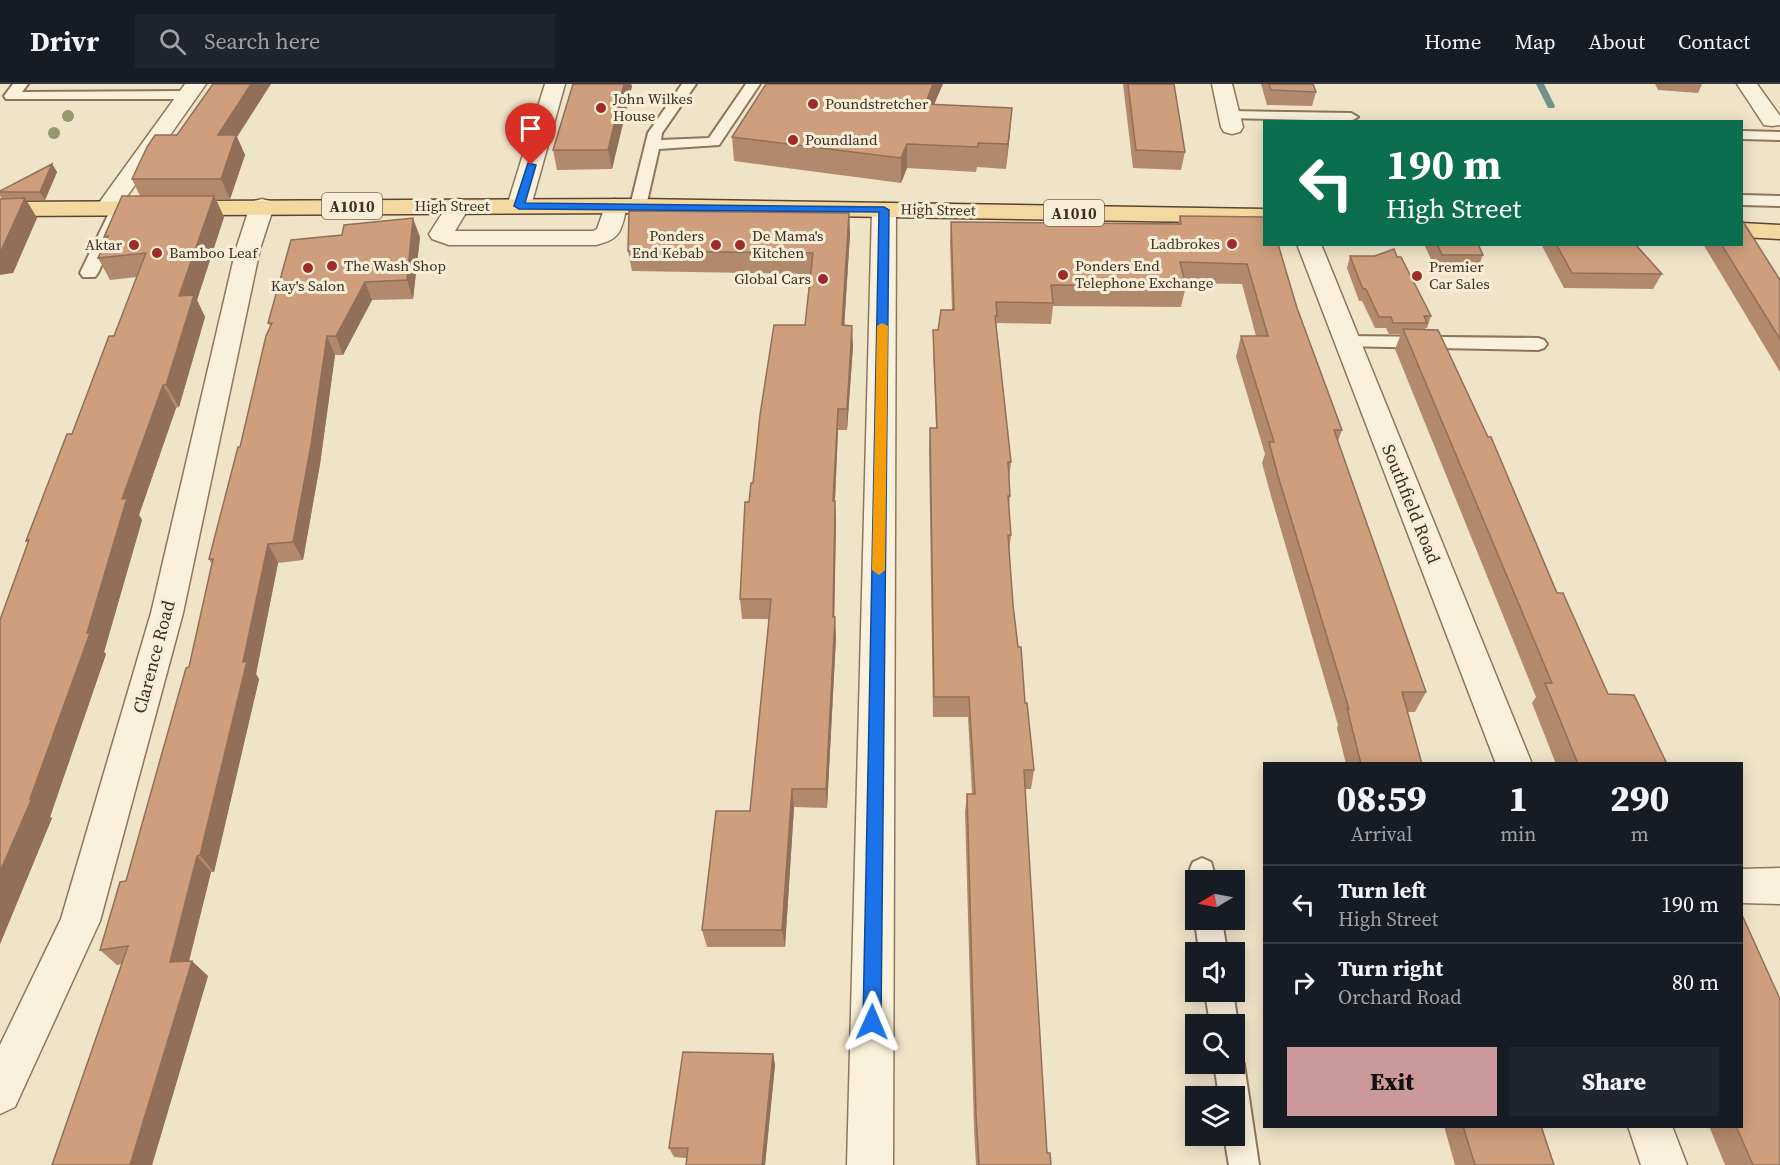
<!DOCTYPE html>
<html lang="en">
<head>
<meta charset="utf-8">
<style>
  body { margin:0; font-family:"Source Serif 4",serif; background:#20242c; color:#f1f3f6; height:100vh; display:flex; flex-direction:column; font-size:22px; white-space:nowrap }
  * { box-sizing:border-box; margin:0 }
  p { font-size:20px; color:#9ea1a6 }
  .icon { flex:none; width:33px; height:33px; fill:none; stroke:currentColor; stroke-width:2; stroke-linecap:round; stroke-linejoin:round }
  .map { position:relative; flex:1; overflow:hidden }
  .drawer { position:absolute; left:1263px; top:678px; width:480px; height:366px; display:flex; flex-direction:column; background:#171b24; border-radius:0px; box-shadow:0 3px 15px #0003 }
  .drawer>* { flex:none }
  .top-card { position:absolute; left:1263px; top:36px; width:480px; height:126px; border-radius:0px; box-shadow:0 3px 15px #0003; background:#0b6e4f; color:#fff; overflow:hidden }
  .needle { width:39px; rotate:260deg }
  .tools { position:absolute; left:1185px; top:786px; display:grid; gap:12px }
  .tools a { display:grid; place-items:center; width:60px; height:60px; border-radius:0px; background:#171b24; box-shadow:0 3px 15px #0003; font-size:30px }
  .pin { position:absolute; display:grid; place-items:center; width:51px; height:51px; color:#fff; margin:-62px -26px; border-radius:50% 50% 50% 0; rotate:-45deg; box-shadow:0 0 6px #0007 }
  .pin .icon { rotate:45deg }
  .me { position:absolute; width:66px; margin:-33px; rotate:1deg; stroke-linejoin:round; filter:drop-shadow(0 0 4px #0008) }
  .turn { display:flex; align-items:center; gap:21px; height:126px; padding:0 24px; font-size:27px }
  .turn .icon { width:78px; height:78px; stroke-width:2.5 }
  .turn b { display:block; font-size:42px; line-height:51px }
  .eta { display:flex; justify-content:space-evenly; align-items:center; height:102px; text-align:center }
  .eta b { font-size:36px; font-weight:800; line-height:42px }
  .action { display:flex; gap:12px; margin-top:auto; padding:12px 24px }
  .action a { flex:1; height:69px; border-radius:0px; background:#cc999b; color:#111; font-size:24px; font-weight:800; line-height:69px; text-align:center }
  .action a+a { background:#20242c; color:#f1f3f6 }
  ul { padding:0; list-style:none }
  li { display:flex; align-items:center; gap:18px; height:78px; padding:0 24px; border-top:2px solid #363941 }
  li div { flex:1 }
  li b { display:block; font-size:22px }
  li em { font-style:normal }
  header { display:flex; align-items:center; gap:36px; box-sizing:border-box; height:84px; padding:0 30px; background:#171b24; border-bottom:2px solid #363941 }
  header strong { font-size:28px }
  nav { display:flex; gap:33px; margin-inline-start:auto; font-size:21px }
  .search { width:420px; height:54px; background:#20242c; display:flex; align-items:center; gap:15px; box-sizing:border-box; padding:0 21px; border-radius:0px; color:#9ea1a6; font-size:22px }
  .map>svg:first-child { display:block }
  .lines { fill:none; stroke-linecap:round; stroke-linejoin:round }
  .stream { fill:#6f938a; fill-rule:evenodd }
  .service-casing { stroke:#8d765c; stroke-width:4 }
  .minor-casing { stroke:#8d765c; stroke-width:3 }
  .primary-casing { stroke:#5b4430; stroke-width:3 }
  .service { fill:#faf1dc; fill-rule:evenodd }
  .minor { fill:#faf1dc; fill-rule:evenodd }
  .primary { fill:#f3d9a0; fill-rule:evenodd }
  .tree { fill:#96986f }
  .wall { fill:#b2896c }
  .shaded-wall { fill:#916f58 }
  .building { fill:#cf9f7d; stroke:#916f58; stroke-width:1.5 }
  .route { fill:#1a73e8; stroke:#114b97; stroke-width:1.5 }
  .slow { fill:#f59e0b }
  .poi-dot { fill:#9e2a2b; stroke:#f7eed8; stroke-width:2 }
  .labels { text-anchor:middle; stroke-width:6; stroke-linejoin:round; paint-order:stroke }
  .far-poi-label { font-size:15px; fill:#3d2e20; stroke:#f7eed8; text-anchor:start }
  .far-street-label { font-size:15px; fill:#3d2e20; stroke:#f7eed8 }
  .shield { fill:#f7eed8; stroke:#756857; stroke-width:1.5 }
  .shield-label { font-size:16px; font-weight:bold; fill:#3d2e20 }
  .street-label { font-size:18px; fill:#3d2e20; stroke:#f7eed8 }
</style>
</head>
<body>
<header>
<strong>Drivr</strong>
<div class="search"><svg class="icon" aria-label="search" viewBox="0 0 24 24"><circle cx="10" cy="10" r="6"/><path d="M15 15l6 6"/></svg>Search here</div>
<nav><a>Home</a><a>Map</a><a>About</a><a>Contact</a></nav>
</header>
<div class="map">
<svg width="1780" height="1081" viewBox="0 0 1780 1081">
  <rect width="100%" height="100%" fill="#f0e4c8"/>
  <g class="lines">
    <polygon class="stream" points="1536,0 1544,0 1555,22 1554,24 1548,24"/>
    <g class="service-casing">
      <g id="service">
        <polygon points="13,0 28,0 22,8 188,7 195,11 188,15 6,15 4,12"/>
        <polygon points="682,0 696,0 662,49 661,56 709,54 746,0 760,0 719,61 659,65 646,122 638,127 632,125 630,122 648,49"/>
        <polygon points="1230,27 1351,29 1358,33 1351,37 1225,34 1223,31 1225,28"/>
        <polygon points="1742,47 1780,48 1780,56 1742,55"/>
        <polygon points="1742,111 1780,112 1780,122 1742,121"/>
        <polygon points="118,122 126,127 98,189 95,193 83,193 80,189 110,127"/>
        <polygon points="1346,252 1538,254 1544,256 1547,260 1544,264 1538,266 1340,262 1337,258 1340,254"/>
        <path d="M 1202,774 L 1211,778 L 1216,796 L 1196,796 L 1196,805 C 1188,797 1188,787 1193,778 Z"/>
        <polygon points="1195,836 1222,836 1227,868 1199,868"/>
        <polygon points="1205,908 1233,908 1238,940 1234,949 1234,940 1210,940"/>
        <polygon points="1234,968 1239,970 1244,980 1259,1081 1229,1081 1224,1052 1234,1052 1234,1012 1219,1012 1214,980 1234,980"/>
      </g>
    </g>
    <g class="minor-casing">
      <g id="minor">
        <polygon points="185,0 206,0 116,128 108,130 100,128 96,123"/>
        <polygon points="545,0 565,0 531,122 527,127 519,129 511,127 507,122"/>
        <polygon points="1212,0 1232,0 1243,43 1240,48 1232,50 1224,48 1221,43"/>
        <polygon points="1737,0 1757,0 1780,32 1780,41 1772,42 1764,41"/>
        <polygon points="262,115 270,117 274,122 260,165 183,529 100,837 15,1023 0,1030 0,961 61,835 151,529 236,165 250,122 254,117"/>
        <path d="M 458,115 L 466,117 L 470,122 L 455,147 L 593,147 L 597,145 L 607,117 L 615,115 L 623,117 L 627,122 C 621,146 622,155 596,161 L 449,161 L 432,155 L 429,150 L 450,117 Z"/>
        <polygon points="884,119 892,121 896,126 893,1081 847,1081 872,126 876,121"/>
        <polygon points="1297,160 1321,160 1532,680 1496,680"/>
        <polygon points="1780,784 1780,820 1742,819 1742,785"/>
        <polygon points="1628,1042 1672,1042 1687,1081 1641,1081"/>
      </g>
    </g>
    <g class="primary-casing">
      <g id="primary">
        <polygon points="638,115 1264,125 1264,139 638,129 0,132 0,118"/>
        <polygon points="1742,139 1780,141 1780,155 1742,153"/>
      </g>
    </g>
    <use href="#service" class="service"/>
    <use href="#minor" class="minor"/>
    <use href="#primary" class="primary"/>
  </g>
  <g class="tree">
    <circle cx="68" cy="32" r="6"/>
    <circle cx="54" cy="49" r="6"/>
  </g>
  <g class="wall">
    <polygon points="1123,0 1174,0 1185,68 1181,86 1133,84"/>
    <polygon points="1261,0 1313,0 1316,8 1312,22 1267,21"/>
    <polygon points="1655,0 1702,0 1698,9 1658,6"/>
    <polygon points="632,2 612,85 557,86 553,66"/>
    <polygon points="934,20 1010,49 1006,85 977,83 976,88 907,84 901,99 734,77 732,53"/>
    <polygon points="237,53 245,71 230,115 216,115 224,133 197,216 205,233 179,323 176,324 139,431 142,436 104,568 106,570 50,733 52,734 0,860 28,459 26,457 114,252 137,193 110,196 98,174 106,157 104,153 140,112 132,95"/>
    <polygon points="52,80 57,88 45,116 26,116 37,134 13,189 2,115 0,112 0,107"/>
    <polygon points="849,129 850,150 844,242 853,262 847,346 838,346 835,417 836,437 834,533 836,553 827,724 794,723 785,863 707,863 702,846 750,727 769,535 742,535 740,515 749,418 753,399 805,241 810,190 632,187 628,167"/>
    <polygon points="1180,132 1264,133 1342,346 1338,357 1426,608 1415,628 1407,628 1422,680 1346,680 1337,644 1338,641 1271,412 1262,379 1265,370 1236,273 1241,252 1256,252 1242,200 1185,199 1186,202 1181,223 1053,222 1051,240 997,239 996,244 1011,378 1009,395 1010,412 1009,424 1011,451 1009,467 1013,521 1034,686 1031,705 1025,705 1047,1069 1051,1081 976,1081 974,1045 965,728 967,710 972,710 968,633 933,633 929,365 930,344 936,344 933,266 933,246 938,246 952,226 950,158 951,138 1178,140"/>
    <polygon points="420,153 413,215 372,216 343,271 335,271 320,380 303,476 278,479 256,590 259,595 214,788 211,788 189,877 208,892 152,1081 52,1081 122,880 117,881 100,866 126,797 189,583 212,480 209,475 240,363 270,242 268,239"/>
    <polygon points="1424,160 1478,160 1483,171 1477,186 1436,186"/>
    <polygon points="1541,160 1635,160 1662,190 1653,205 1564,204"/>
    <polygon points="1703,160 1742,160 1780,196 1780,288"/>
    <polygon points="1350,172 1397,173 1431,232 1427,244 1425,244 1425,246 1608,610 1667,680 1556,680 1532,619 1536,613 1395,265 1401,250 1389,250 1386,244 1375,244 1362,217 1359,217 1347,184"/>
    <polygon points="773,970 775,981 765,1081 674,1073 669,1064"/>
    <polygon points="1444,1042 1541,1042 1554,1081 1455,1081"/>
    <polygon points="1709,1042 1742,1042 1780,1081 1725,1081"/>
  </g>
  <g class="shaded-wall">
    <polygon points="251,0 271,0 237,53 245,71 230,115 221,95 218,51"/>
    <polygon points="624,0 631,0 632,2 612,85 608,66"/>
    <polygon points="933,0 943,0 924,44 925,20"/>
    <polygon points="1012,24 1010,49 1006,85 1008,60"/>
    <polygon points="907,60 907,84 901,99 901,74"/>
    <polygon points="52,80 57,88 45,116 40,108"/>
    <polygon points="214,112 224,133 197,216 205,233 179,323 166,301 179,212"/>
    <polygon points="25,114 37,134 13,189 0,191 0,169"/>
    <polygon points="849,129 850,150 843,262 842,241"/>
    <polygon points="413,134 420,153 413,215 407,196"/>
    <polygon points="365,198 372,216 343,271 336,252"/>
    <polygon points="852,242 853,262 847,346 847,325"/>
    <polygon points="327,252 335,271 320,380 303,476 293,458"/>
    <polygon points="163,301 176,324 139,431 142,436 104,568 106,570 50,733 52,734 0,860 0,788 30,715 87,549 122,415"/>
    <polygon points="838,325 838,346 834,437 833,417"/>
    <polygon points="835,417 836,437 834,552 835,533 836,553 827,724 826,705 833,533"/>
    <polygon points="268,460 278,479 256,590 259,595 214,788 200,771"/>
    <polygon points="792,705 794,723 785,863 782,846"/>
    <polygon points="197,772 211,788 185,893 170,878"/>
    <polygon points="192,877 208,892 152,1081 130,1081"/>
    <polygon points="773,970 775,981 765,1081 762,1081"/>
  </g>
  <g class="building">
    <polygon points="213,0 251,0 218,51 236,51 221,95 132,95 147,63 155,51 177,51"/>
    <polygon points="573,0 624,0 608,66 553,66"/>
    <polygon points="766,0 933,0 925,20 1012,24 1008,60 978,59 978,63 907,60 901,74 732,53"/>
    <polygon points="1128,0 1174,0 1185,68 1136,66"/>
    <polygon points="1269,0 1313,0 1316,8 1271,6"/>
    <polygon points="52,80 40,108 0,108 0,107"/>
    <polygon points="122,112 214,112 179,212 194,211 166,301 163,301 122,415 127,414 87,549 90,549 30,715 32,714 0,788 0,536 29,456 26,457 67,350 72,350 109,252 114,252 146,169 98,174 108,152 104,153"/>
    <polygon points="25,114 0,169 0,115"/>
    <polygon points="629,127 849,129 842,241 852,242 847,325 838,325 833,417 835,417 833,533 835,533 826,705 792,705 782,846 702,846 716,727 750,727 771,515 740,515 745,418 749,418 751,399 753,399 760,331 774,241 805,241 813,169 628,167"/>
    <polygon points="1180,132 1264,133 1264,160 1278,160 1297,224 1342,346 1334,346 1426,608 1402,608 1422,680 1361,680 1347,624 1349,625 1278,392 1269,358 1274,358 1241,252 1268,252 1247,180 1180,178 1186,202 1051,201 1053,219 996,218 997,232 995,232 1011,378 1008,378 1010,412 1008,412 1011,451 1008,451 1013,521 1018,563 1021,563 1025,619 1027,619 1034,686 1024,686 1047,1069 1050,1069 1051,1081 979,1081 976,1031 967,710 975,710 969,613 934,613 930,344 937,344 933,246 938,246 941,226 954,226 951,138 1181,140"/>
    <polygon points="413,134 407,196 365,198 336,252 327,252 311,361 293,458 268,460 243,578 247,577 200,771 197,772 170,878 192,877 130,1081 52,1081 128,862 100,866 120,798 126,797 186,584 189,583 213,475 209,475 238,363 240,363 266,252 272,239 268,239 291,156 342,151 344,141"/>
    <polygon points="1742,136 1780,196 1780,255 1721,160 1742,160"/>
    <polygon points="1437,160 1478,160 1483,171 1442,171"/>
    <polygon points="1556,160 1635,160 1662,190 1572,189"/>
    <polygon points="1394,165 1397,173 1401,173 1431,232 1424,232 1427,239 1393,239 1391,233 1379,233 1366,205 1363,205 1350,172 1375,172"/>
    <polygon points="1403,245 1438,246 1488,353 1491,353 1557,509 1563,509 1608,610 1634,611 1667,680 1578,680 1545,599 1552,599"/>
    <polygon points="1742,831 1780,915 1780,1081 1753,1081 1736,1042 1742,1042"/>
    <polygon points="683,968 773,970 762,1081 686,1081 688,1064 669,1064"/>
    <polygon points="1463,1042 1541,1042 1554,1081 1475,1081"/>
  </g>
  <polygon class="route" points="528,79 536,81 525,119 884,123 889,126 881,938 878,944 872,946 866,944 863,938 879,128 519,125 514,122"/>
  <polygon class="slow" points="882,239 888,242 885,486 879,491 872,486 877,242"/>
  <g class="poi-dot">
    <circle cx="813" cy="20" r="6"/>
    <circle cx="601" cy="24" r="6"/>
    <circle cx="793" cy="56" r="6"/>
    <circle cx="1232" cy="160" r="6"/>
    <circle cx="134" cy="161" r="6"/>
    <circle cx="716" cy="161" r="6"/>
    <circle cx="740" cy="161" r="6"/>
    <circle cx="157" cy="169" r="6"/>
    <circle cx="332" cy="182" r="6"/>
    <circle cx="308" cy="184" r="6"/>
    <circle cx="1063" cy="191" r="6"/>
    <circle cx="1417" cy="192" r="6"/>
    <circle cx="823" cy="195" r="6"/>
  </g>
  <g class="labels">
    <g class="far-poi-label">
      <text x="613" y="20">John Wilkes<tspan x="613" dy="17">House</tspan></text>
      <text x="825" y="25">Poundstretcher</text>
      <text x="805" y="61">Poundland</text>
      <text x="704" y="157" text-anchor="end">Ponders<tspan x="704" dy="17">End Kebab</tspan></text>
      <text x="752" y="157">De Mama's<tspan x="752" dy="17">Kitchen</tspan></text>
      <text x="1220" y="165" text-anchor="end">Ladbrokes</text>
      <text x="122" y="166" text-anchor="end">Aktar</text>
      <text x="169" y="174">Bamboo Leaf</text>
      <text x="344" y="187">The Wash Shop</text>
      <text x="1075" y="187">Ponders End<tspan x="1075" dy="17">Telephone Exchange</tspan></text>
      <text x="1429" y="188">Premier<tspan x="1429" dy="17">Car Sales</tspan></text>
      <text x="811" y="200" text-anchor="end">Global Cars</text>
      <text x="308" y="207" text-anchor="middle">Kay's Salon</text>
    </g>
    <g class="far-street-label">
      <text x="452" y="127">High Street</text>
      <text transform="translate(938 126) rotate(1)" y="5">High Street</text>
    </g>
    <g class="shield">
      <rect x="322" y="109" width="60" height="26" rx="4.5"/>
      <rect x="1044" y="116" width="60" height="26" rx="4.5"/>
    </g>
    <g class="shield-label">
      <text x="352" y="128">A1010</text>
      <text x="1074" y="135">A1010</text>
    </g>
    <g class="street-label">
      <text transform="translate(1411 420) rotate(68)" y="6">Southfield Road</text>
      <text transform="translate(154 573) rotate(-75)" y="6">Clarence Road</text>
    </g>
  </g>
</svg>
<div class="tools">
<a><svg class="needle" viewBox="-14 -14 28 28"><path d="M0-13l5 13h-10z" fill="#e53935"/><path d="M0 13l5-13h-10z" fill="#9ea1a6"/></svg></a>
<a><svg class="icon" aria-label="sound" viewBox="0 0 24 24"><path d="M4 9h4l5-4v14l-5-4H4zM17 9q2 3 0 6"/></svg></a>
<a><svg class="icon" aria-label="search" viewBox="0 0 24 24"><circle cx="10" cy="10" r="6"/><path d="M15 15l6 6"/></svg></a>
<a><svg class="icon" aria-label="layers" viewBox="0 0 24 24"><path d="M12 4l9 5-9 5-9-5zM3 14l9 5 9-5"/></svg></a>
</div>
<div class="pin" style="left:531px;top:81px;background:#d93025"><svg class="icon" aria-label="arrive" viewBox="0 0 24 24"><path d="M6 21V4h12l-3 4 3 4H6"/></svg></div>
<svg class="me" style="left:872px;top:938px" viewBox="-20 -20 40 40"><path d="M0-17L14 15 0 8-14 15z" fill="#1a73e8" stroke="#fff" stroke-width="4"/></svg>
<div class="top-card">
<div class="turn"><svg class="icon" aria-label="left" viewBox="0 0 24 24"><path d="M17 20v-9H6M10 6l-5 5 5 5"/></svg><div><b>190 m</b>High Street</div></div>
</div>
<section class="drawer">
<div class="eta">
<div><b>08:59</b><p>Arrival</p></div>
<div><b>1</b><p>min</p></div>
<div><b>290</b><p>m</p></div>
</div>
<ul>
<li><svg class="icon" aria-label="left" viewBox="0 0 24 24"><path d="M17 20v-9H6M10 6l-5 5 5 5"/></svg><div><b>Turn left</b><p>High Street</p></div><em>190 m</em></li>
<li><svg class="icon" aria-label="right" viewBox="0 0 24 24"><path d="M7 20v-9h11M14 6l5 5-5 5"/></svg><div><b>Turn right</b><p>Orchard Road</p></div><em>80 m</em></li>
</ul>
<div class="action"><a>Exit</a><a>Share</a></div>
</section>
</div>
</body>
</html>
